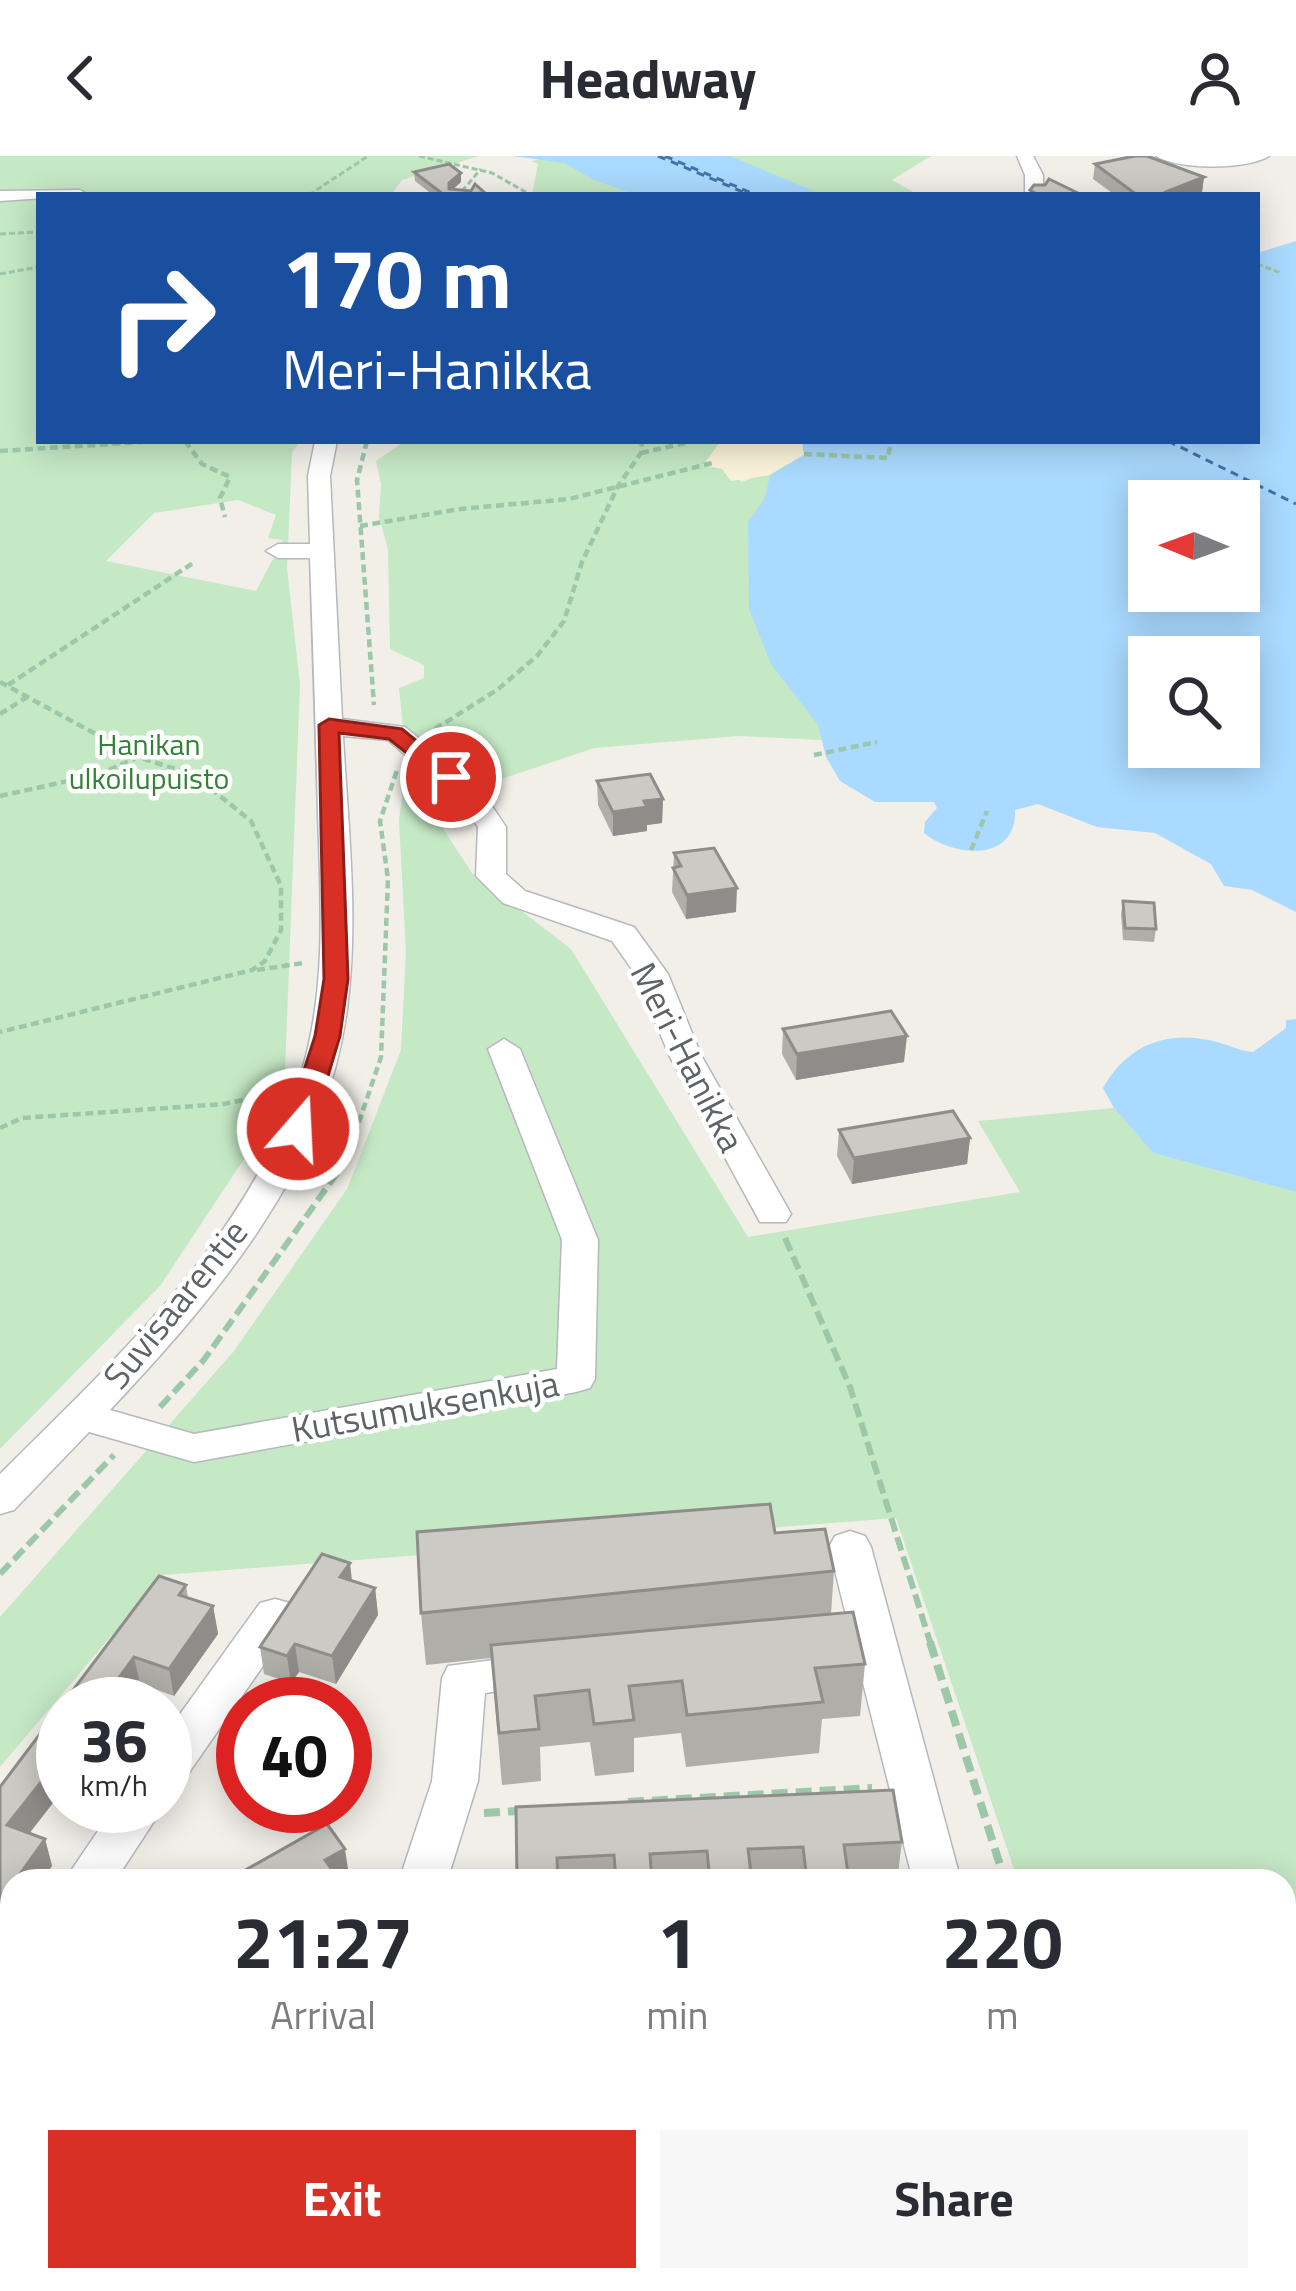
<!DOCTYPE html>
<html lang="en">
<head>
<meta charset="utf-8">
<style>
  body { margin:0; font-family:"Titillium Web",sans-serif; background:#f7f7f7; color:#2b2b33; height:100vh; display:flex; flex-direction:column; font-size:45px; white-space:nowrap }
  * { box-sizing:border-box; margin:0 }
  p { font-size:39px; color:#7c7c81 }
  .icon { flex:none; width:66px; height:66px; fill:none; stroke:currentColor; stroke-width:2; stroke-linecap:round; stroke-linejoin:round }
  .map { position:relative; flex:1; overflow:hidden }
  .panel { position:absolute; left:0px; top:1713px; width:1296px; height:423px; display:flex; flex-direction:column; background:#fff; border-radius:36px 36px 0 0; box-shadow:0 6px 30px #0003 }
  .panel>* { flex:none }
  .hud { position:absolute; left:36px; top:36px; width:1224px; height:252px; border-radius:0px; box-shadow:0 6px 30px #0003; background:#1a4fa0; color:#fff; overflow:hidden }
  .needle { width:78px; rotate:271deg }
  .fabs { position:absolute; left:1128px; top:324px; display:grid; gap:24px }
  .fabs a { display:grid; place-items:center; width:132px; height:132px; border-radius:0px; background:#fff; box-shadow:0 6px 30px #0003; font-size:60px }
  .speed { position:absolute; left:36px; top:1521px; display:flex; gap:24px; font-size:60px; font-weight:700; text-align:center }
  .speed>* { display:grid; place-content:center; width:156px; height:156px; border-radius:50%; background:#fff; box-shadow:0 6px 30px #0003; line-height:1 }
  .speed small { font-size:30px; font-weight:400 }
  .speed .limit { border:18px solid #d22; background:#fff; color:#111 }
  .pin { position:absolute; display:grid; place-items:center; width:102px; height:102px; color:#fff; margin:-51px; border:6px solid #fff; border-radius:50%; box-shadow:0 3px 12px #0007 }
  .me { position:absolute; width:132px; margin:-66px; rotate:19deg; stroke-linejoin:round; filter:drop-shadow(0 0 9px #0008) }
  .turn { display:flex; align-items:center; gap:42px; height:252px; padding:0 48px; font-size:54px }
  .turn .icon { width:156px; height:156px; stroke-width:2.5 }
  .turn b { display:block; font-size:84px; line-height:102px }
  .eta { display:flex; justify-content:space-evenly; align-items:center; height:204px; text-align:center }
  .eta b { font-size:72px; font-weight:700; line-height:84px }
  .cta { display:flex; gap:24px; margin-top:auto; padding:24px 48px }
  .cta a { flex:1; height:138px; border-radius:0px; background:#d93025; color:#fff; font-size:48px; font-weight:700; line-height:138px; text-align:center }
  .cta a+a { background:#f7f7f7; color:#2b2b33 }
  header { display:flex; justify-content:space-between; align-items:center; height:156px; padding:0 48px; background:#fff; font-size:54px; font-weight:700 }
  .map>svg:first-child { display:block }
  .green { fill:#c5e8c5; fill-rule:evenodd }
  .sand { fill:#fbf3d9 }
  .water { fill:#aadaff; fill-rule:evenodd }
  .lines { fill:none; stroke-linecap:round; stroke-linejoin:round }
  .ferry { stroke:#4174aa; stroke-width:3; stroke-dasharray:8 6; stroke-linecap:butt }
  .minor-casing { stroke:#b5b8bc; stroke-width:3 }
  .path-far3 { stroke:#9cc7a9; stroke-width:3; stroke-dasharray:6 3; stroke-linecap:butt }
  .path-far2 { stroke:#9cc7a9; stroke-width:4.5; stroke-dasharray:8 4.5; stroke-linecap:butt }
  .path-far1 { stroke:#9cc7a9; stroke-width:6; stroke-dasharray:14 6; stroke-linecap:butt }
  .path { stroke:#9cc7a9; stroke-width:8; stroke-dasharray:16 8; stroke-linecap:butt }
  .minor { fill:#fff; fill-rule:evenodd }
  .wall { fill:#afaea9 }
  .shaded-wall { fill:#8f8d8a }
  .building { fill:#cccac5; stroke:#8f8d8a; stroke-width:3 }
  .route { fill:#d93025; stroke:#8d1f18; stroke-width:3 }
  .labels { text-anchor:middle; stroke-width:9; stroke-linejoin:round; paint-order:stroke }
  .far-park-label { font-size:30px; fill:#348238; stroke:#fff }
  .street-label { font-size:36px; fill:#5f6368; stroke:#fff }
</style>
</head>
<body>
<header><svg class="icon" aria-label="back" viewBox="0 0 24 24"><path d="M15 5l-7 7 7 7"/></svg>Headway<svg class="icon" aria-label="person" viewBox="0 0 24 24"><circle cx="12" cy="8" r="4"/><path d="M4 21q1-7 8-7t8 7"/></svg></header>
<div class="map">
<svg width="1296" height="2135" viewBox="0 0 1296 2135">
  <rect width="100%" height="100%" fill="#f1efe8"/>
  <g class="green">
    <path d="M 0,0 L 479,0 L 402,24 L 391,39 L 39,39 L 39,285 L 300,285 L 292,297 L 287,412 L 300,528 L 285,915 L 244,1003 L 160,1130 L 0,1293 ZM 238,344 L 276,359 L 268,382 L 283,384 L 256,435 L 106,405 L 154,357 Z"/>
    <polygon points="554,0 639,39 532,39 538,8 532,5"/>
    <polygon points="690,0 931,0 892,24 915,37 1021,39 788,39"/>
    <polygon points="405,285 721,285 704,309 722,313 742,326 797,305 822,584 739,580 594,592 427,648 472,717 571,793 748,1081 1020,1036 978,965 1114,952 1153,997 1296,1036 1296,1829 1284,1833 1284,1725 1018,1725 896,1362 163,1419 0,1611 0,1461 234,1195 347,1033 401,894 406,796 399,664 406,611 421,585 403,572 399,532 424,522 424,509 390,493 388,393 379,361 381,328 376,305"/>
  </g>
  <polygon class="sand" points="721,285 802,285 804,298 770,319 731,325 722,313 703,309"/>
  <g class="water">
    <polygon points="512,0 730,0 823,39 637,39 594,24 564,7"/>
    <path d="M 1296,85 L 1296,756 L 1252,734 L 1224,730 L 1211,708 L 1155,677 L 1097,671 L 1038,648 L 1015,654 C 1017,706 955,702 924,677 L 925,666 L 937,652 L 934,646 L 875,646 L 840,625 L 826,601 L 818,569 L 771,508 L 749,453 L 748,366 L 765,342 L 770,319 L 804,299 L 802,285 L 1257,285 L 1257,97 ZM 1149,345 L 1239,345 L 1239,435 L 1149,435 ZM 1149,501 L 1239,501 L 1239,591 L 1149,591 Z"/>
    <path d="M 1296,863 L 1296,1036 L 1153,997 L 1114,952 L 1103,932 C 1128,888 1168,873 1217,886 C 1230,889 1239,895 1253,896 L 1286,872 L 1286,864 Z"/>
  </g>
  <g class="lines">
    <g class="ferry">
      <polyline points="658,0 750,39"/>
      <polyline points="665,0 756,39"/>
      <polyline points="1168,285 1296,348"/>
    </g>
    <g class="minor-casing">
      <g id="minor">
        <polygon points="1017,0 1033,0 1043,19 1043,39 1025,39 1025,19"/>
        <path d="M 1156,0 L 1269,0 C 1247,14 1178,14 1156,0 Z"/>
        <polygon points="80,34 89,39 0,45 0,35"/>
        <path d="M 315,285 L 337,285 L 330,320 L 342,563 L 405,571 L 482,635 L 506,671 L 506,718 L 525,735 L 634,771 L 668,818 L 701,899 L 791,1058 L 786,1066 L 760,1066 L 669,899 L 636,819 L 612,785 L 503,747 L 476,720 L 478,671 L 461,647 L 388,584 L 343,580 C 348,670 359,763 347,853 C 327,1013 216,1141 110,1254 L 194,1278 L 557,1213 L 562,1084 L 488,893 L 504,883 L 520,893 L 598,1084 L 595,1223 L 590,1232 L 576,1236 L 194,1306 L 89,1276 L 14,1354 L 0,1358 L 0,1318 C 115,1203 250,1082 300,921 C 327,836 321,746 318,658 C 316,573 313,488 310,402 L 278,402 L 266,395 L 278,388 L 310,388 L 308,320 Z"/>
        <polygon points="850,1375 865,1380 871,1391 961,1725 913,1725 857,1503 814,1508 799,1503 792,1491 799,1479 849,1471 829,1391 835,1380"/>
        <polygon points="275,1443 290,1447 296,1459 290,1471 181,1628 165,1634 165,1579 260,1447"/>
        <polygon points="538,1498 554,1503 560,1515 554,1527 485,1537 478,1625 447,1725 399,1725 432,1625 442,1522 448,1510"/>
        <polygon points="115,1650 164,1650 115,1725 64,1725"/>
        <polygon points="12,1817 12,1895 0,1890 0,1821"/>
        <polygon points="1296,1867 1296,1970 1284,1965 1284,1872"/>
        <polygon points="12,2078 12,2124 31,2124 0,2135 0,2082"/>
        <polygon points="881,2124 935,2124 938,2135 882,2135"/>
      </g>
    </g>
    <g class="path-far3">
      <polyline points="419,0 492,17 531,39"/>
      <polyline points="462,35 481,13"/>
      <polyline points="309,39 368,0"/>
      <polyline points="0,78 39,76"/>
      <polyline points="1257,108 1281,117"/>
      <polyline points="0,118 39,111"/>
    </g>
    <g class="path-far2">
      <polyline points="185,285 202,308 230,321 220,342 225,361"/>
      <polyline points="367,285 357,324 374,549"/>
      <polyline points="0,295 157,285"/>
      <polyline points="641,297 694,285"/>
      <polyline points="804,298 888,302 891,285"/>
      <polyline points="360,370 460,353 569,343 716,306"/>
      <polyline points="0,526 138,601 194,619 251,665 281,730 281,774 265,805 252,814 0,876"/>
      <polyline points="8,529 193,407"/>
      <polyline points="0,558 27,541"/>
      <polyline points="435,573 497,534 537,500 564,465 582,406 618,330 641,297 642,285"/>
      <polyline points="814,599 877,586"/>
      <polyline points="0,640 100,618 138,601"/>
      <polyline points="971,694 987,655"/>
      <polyline points="257,814 303,807"/>
      <polyline points="0,972 22,962 224,948 275,937"/>
      <polyline points="355,978 381,901 388,723 380,665 398,611"/>
    </g>
    <g class="path-far1">
      <polyline points="785,1082 850,1231 931,1489"/>
      <polyline points="160,1251 203,1205 345,1006 356,975"/>
      <polyline points="0,1418 114,1299"/>
    </g>
    <g class="path">
      <polyline points="930,1486 1005,1725"/>
      <polyline points="628,1646 872,1632"/>
      <polyline points="484,1657 519,1655"/>
      <polyline points="0,2014 12,2007"/>
      <polyline points="693,2124 694,2135"/>
      <polyline points="441,2135 443,2124"/>
    </g>
    <use href="#minor" class="minor"/>
  </g>
  <g class="wall">
    <polygon points="1095,8 1204,21 1202,36 1194,39 1115,39 1093,23"/>
    <polygon points="414,16 461,17 461,26 453,33 485,39 433,39 415,25"/>
    <polygon points="597,625 663,643 662,667 647,669 647,675 613,680 598,649"/>
    <polygon points="674,697 736,756 686,763 672,736"/>
    <polygon points="1123,745 1156,773 1154,786 1123,784 1121,758"/>
    <polygon points="783,873 904,906 796,924 782,898"/>
    <polygon points="839,974 970,982 967,1008 852,1028 837,1000"/>
    <polygon points="775,1377 834,1415 831,1458 865,1508 860,1560 822,1563 819,1597 686,1611 681,1577 634,1582 634,1616 595,1620 590,1586 540,1591 541,1625 502,1629 491,1502 426,1509 421,1457"/>
    <polygon points="159,1420 186,1429 188,1442 213,1450 218,1478 174,1540 140,1528 125,1548 63,1548 63,1645 56,1643 29,1677 45,1683 52,1710 41,1725 12,1725 12,1767 0,1784 0,1631"/>
    <polygon points="352,1425 375,1432 378,1459 336,1528 299,1516 291,1527 264,1518 260,1491"/>
    <polygon points="516,1651 902,1686 897,1725 517,1725"/>
    <polygon points="0,1903 12,1921 12,2011 0,1993"/>
    <polygon points="1123,2124 1230,2124 1226,2135 1127,2135"/>
  </g>
  <g class="shaded-wall">
    <polygon points="461,17 461,26 450,36 449,27"/>
    <polygon points="1204,21 1202,36 1194,39 1167,39 1168,35"/>
    <polygon points="663,643 662,667 647,669 647,675 613,680 613,656 644,645"/>
    <polygon points="737,732 736,756 686,763 687,739"/>
    <polygon points="907,880 904,906 796,924 797,898"/>
    <polygon points="970,982 967,1008 852,1028 854,1002"/>
    <polygon points="350,1407 353,1434 340,1421"/>
    <polygon points="375,1432 378,1459 336,1528 332,1500"/>
    <polygon points="213,1450 218,1478 174,1540 169,1513"/>
    <polygon points="295,1488 299,1516 291,1527 287,1500"/>
    <polygon points="134,1501 140,1528 125,1548 100,1548"/>
    <polygon points="49,1616 56,1643 15,1696 7,1669"/>
    <polygon points="45,1683 52,1710 41,1725 15,1725"/>
    <polygon points="345,1693 349,1720 340,1725 325,1704"/>
    <polygon points="12,1729 12,1767 0,1784 0,1746"/>
    <polygon points="1170,2124 1167,2135 1142,2135 1143,2131"/>
    <polygon points="1230,2124 1226,2135 1186,2135"/>
  </g>
  <g class="building">
    <polygon points="1135,0 1147,0 1204,21 1168,35 1187,39 1137,39 1095,8"/>
    <polygon points="449,8 461,17 449,27 449,33 471,35 475,28 485,37 444,39 414,16"/>
    <polygon points="1049,23 1082,39 1038,39 1030,34 1034,29 1045,29"/>
    <polygon points="650,618 663,643 644,645 647,651 613,656 597,625"/>
    <polygon points="714,692 737,732 687,739 673,712 681,710 674,697"/>
    <polygon points="1123,745 1154,747 1156,773 1125,772"/>
    <polygon points="891,855 907,880 797,898 783,873"/>
    <polygon points="953,955 970,982 854,1002 839,974"/>
    <polygon points="770,1348 775,1377 825,1373 834,1415 421,1457 417,1376"/>
    <polygon points="322,1398 350,1407 340,1421 375,1432 332,1500 295,1488 287,1500 260,1491"/>
    <polygon points="159,1420 186,1429 179,1439 213,1450 169,1513 134,1501 100,1548 63,1548 63,1621 49,1616 7,1669 45,1683 15,1725 12,1725 12,1729 0,1746 0,1631"/>
    <polygon points="853,1456 865,1508 815,1512 823,1546 687,1559 682,1525 629,1530 634,1564 594,1568 589,1534 535,1540 539,1573 499,1577 491,1489"/>
    <polygon points="893,1634 902,1686 844,1689 849,1725 807,1725 803,1691 748,1693 752,1725 710,1725 707,1695 650,1698 652,1725 616,1725 614,1699 557,1702 558,1725 517,1725 516,1651"/>
    <polygon points="327,1668 345,1693 325,1704 340,1725 226,1725"/>
    <polygon points="0,1903 12,1921 12,2005 0,1986"/>
    <polygon points="283,2124 327,2124 374,2134 377,2124 423,2124 420,2135 279,2135"/>
    <polygon points="481,2124 659,2124 660,2135 481,2135"/>
    <polygon points="729,2124 826,2124 827,2135 729,2135"/>
    <polygon points="1140,2124 1169,2124 1143,2131"/>
    <polygon points="1170,2124 1228,2124 1186,2135 1175,2135"/>
  </g>
  <polygon class="route" points="329,563 402,573 461,621 451,628 443,626 389,583 339,577 348,823 340,880 312,973 298,981 285,973 315,880 324,823 319,569"/>
  <g class="labels">
    <g class="far-park-label">
      <text x="149" y="599">Hanikan<tspan x="149" dy="34">ulkoilupuisto</tspan></text>
    </g>
    <g class="street-label">
      <text transform="translate(688 901) rotate(63)" y="13">Meri-Hanikka</text>
      <text transform="translate(175 1148) rotate(-51)" y="13">Suvisaarentie</text>
      <text transform="translate(425 1250) rotate(-10)" y="13">Kutsumuksenkuja</text>
    </g>
  </g>
</svg>
<div class="fabs">
<a><svg class="needle" viewBox="-14 -14 28 28"><path d="M0-13l5 13h-10z" fill="#e53935"/><path d="M0 13l5-13h-10z" fill="#7c7c81"/></svg></a>
<a><svg class="icon" aria-label="search" viewBox="0 0 24 24"><circle cx="10" cy="10" r="6"/><path d="M15 15l6 6"/></svg></a>
</div>
<div class="speed"><div>36<small>km/h</small></div><div class="limit">40</div></div>
<div class="pin" style="left:451px;top:621px;background:#d93025"><svg class="icon" aria-label="arrive" viewBox="0 0 24 24"><path d="M6 21V4h12l-3 4 3 4H6"/></svg></div>
<svg class="me" style="left:298px;top:973px" viewBox="-20 -20 40 40"><circle r="17" fill="#d93025" stroke="#fff" stroke-width="3"/><path d="M0-11L8 9 0 5-8 9z" fill="#fff"/></svg>
<div class="hud">
<div class="turn"><svg class="icon" aria-label="right" viewBox="0 0 24 24"><path d="M7 20v-9h11M14 6l5 5-5 5"/></svg><div><b>170 m</b>Meri-Hanikka</div></div>
</div>
<section class="panel">
<div class="eta">
<div><b>21:27</b><p>Arrival</p></div>
<div><b>1</b><p>min</p></div>
<div><b>220</b><p>m</p></div>
</div>
<div class="cta"><a>Exit</a><a>Share</a></div>
</section>
</div>
</body>
</html>
